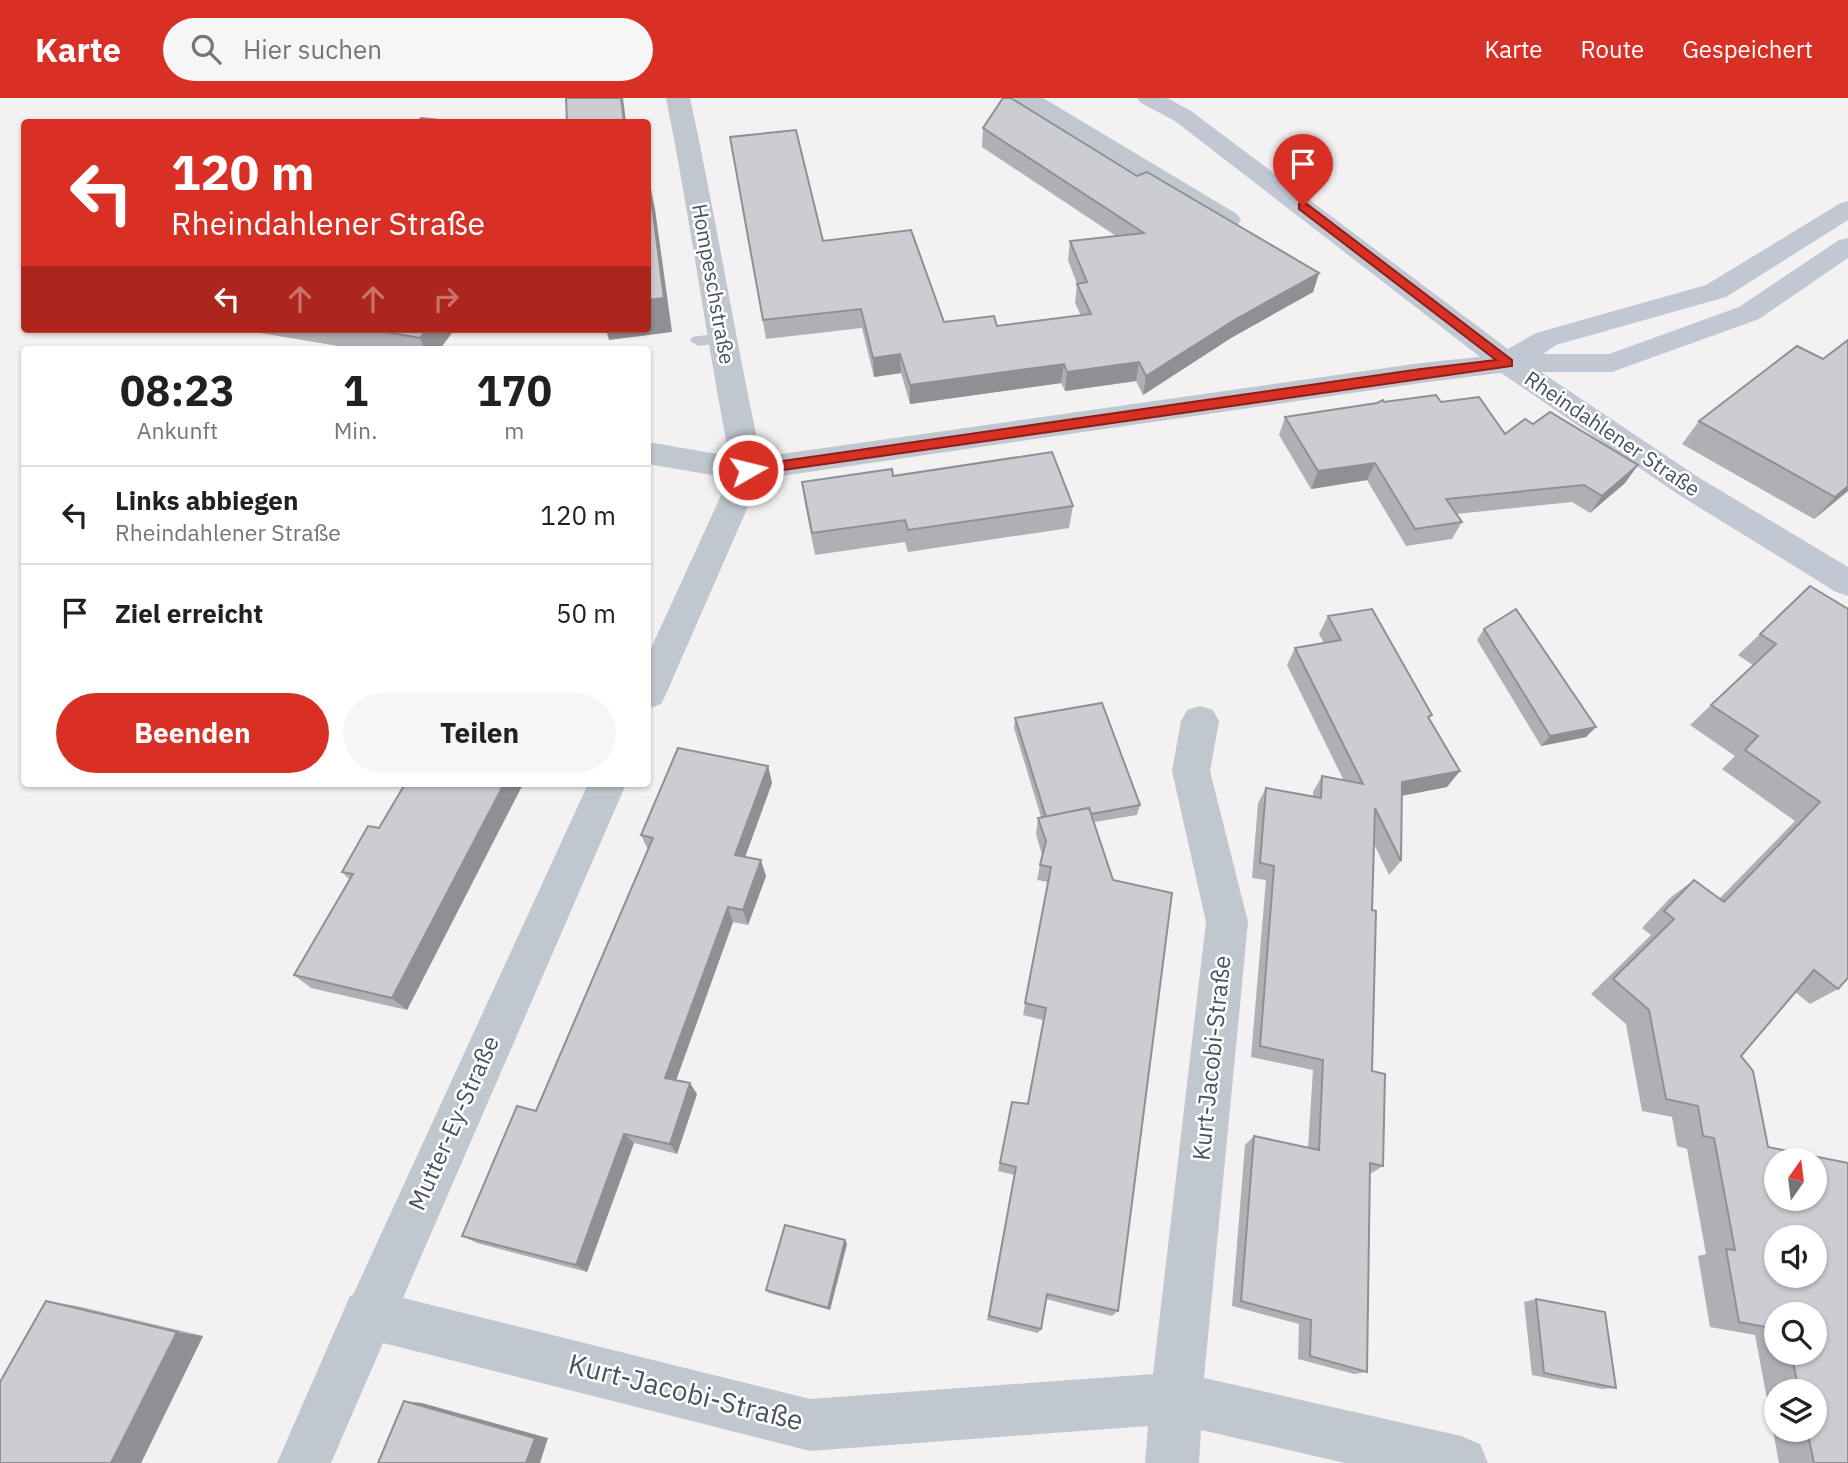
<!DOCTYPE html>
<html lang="de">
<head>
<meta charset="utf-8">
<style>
  body { margin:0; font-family:"IBM Plex Sans",sans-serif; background:#f6f6f6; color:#202124; height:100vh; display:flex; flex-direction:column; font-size:26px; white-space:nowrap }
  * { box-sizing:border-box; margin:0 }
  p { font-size:23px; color:#757577 }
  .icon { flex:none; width:38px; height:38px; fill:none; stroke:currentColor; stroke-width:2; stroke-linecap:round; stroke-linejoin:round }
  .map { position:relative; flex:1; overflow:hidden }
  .drawer { position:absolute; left:21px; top:248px; width:630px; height:441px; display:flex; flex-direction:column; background:#fff; border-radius:7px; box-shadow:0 2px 5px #0004 }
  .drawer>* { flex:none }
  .banner { position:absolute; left:21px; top:21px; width:630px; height:214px; border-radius:7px; box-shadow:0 2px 5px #0004; background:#d93025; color:#fff; overflow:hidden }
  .needle { width:46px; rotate:14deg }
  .fabs { position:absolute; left:1764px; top:1050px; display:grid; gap:14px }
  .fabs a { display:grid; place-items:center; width:63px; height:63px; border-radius:50%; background:#fff; box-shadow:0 2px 5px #0004; font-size:35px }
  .pin { position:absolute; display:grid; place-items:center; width:60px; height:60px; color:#fff; margin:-72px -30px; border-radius:50% 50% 50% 0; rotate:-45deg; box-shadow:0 0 7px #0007 }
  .pin .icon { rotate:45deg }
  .me { position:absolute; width:77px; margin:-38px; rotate:82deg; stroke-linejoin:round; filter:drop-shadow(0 0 5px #0008) }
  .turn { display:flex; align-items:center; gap:24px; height:147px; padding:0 35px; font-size:32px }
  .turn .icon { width:91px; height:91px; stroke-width:2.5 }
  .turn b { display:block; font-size:49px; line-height:60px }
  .lanes { display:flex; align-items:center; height:66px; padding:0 35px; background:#0003; justify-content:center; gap:35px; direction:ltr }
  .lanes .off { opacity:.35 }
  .eta { display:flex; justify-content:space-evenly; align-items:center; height:119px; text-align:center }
  .eta b { font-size:42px; font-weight:700; line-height:49px }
  .primary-button { display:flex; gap:14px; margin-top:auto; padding:14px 35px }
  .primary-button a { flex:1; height:80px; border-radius:42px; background:#d93025; color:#fff; font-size:28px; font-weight:700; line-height:80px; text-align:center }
  .primary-button a+a { background:#f6f6f6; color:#202124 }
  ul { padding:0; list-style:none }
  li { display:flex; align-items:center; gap:21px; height:98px; padding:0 35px; border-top:2px solid #e0e0e0 }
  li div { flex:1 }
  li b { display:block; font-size:26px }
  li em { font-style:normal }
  header { display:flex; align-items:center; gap:42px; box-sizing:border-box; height:98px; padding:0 35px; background:#d93025; color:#fff }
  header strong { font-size:33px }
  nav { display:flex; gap:38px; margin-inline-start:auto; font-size:24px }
  .search { width:490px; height:63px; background:#f6f6f6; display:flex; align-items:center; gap:18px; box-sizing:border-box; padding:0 24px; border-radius:38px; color:#757577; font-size:26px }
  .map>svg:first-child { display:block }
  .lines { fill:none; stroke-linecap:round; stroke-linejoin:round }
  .service { fill:#c0c7ce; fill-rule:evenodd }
  .minor { fill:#c0c7ce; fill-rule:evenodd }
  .secondary { fill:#c1c7d3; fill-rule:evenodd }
  .wall { fill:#afb0b5; fill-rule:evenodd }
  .shaded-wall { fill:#8e9094 }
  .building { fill:#cbcdd3; stroke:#8e9094; stroke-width:2; fill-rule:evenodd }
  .route { fill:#d93025; stroke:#8d1f18; stroke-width:2 }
  .labels { text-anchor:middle; stroke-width:5; stroke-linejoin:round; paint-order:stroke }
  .far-street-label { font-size:21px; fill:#4a525d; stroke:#fff }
  .street-label { font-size:24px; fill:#4a525d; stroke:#fff }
  .near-street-label { font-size:28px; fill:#4a525d; stroke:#fff }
</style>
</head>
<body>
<header>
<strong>Karte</strong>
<div class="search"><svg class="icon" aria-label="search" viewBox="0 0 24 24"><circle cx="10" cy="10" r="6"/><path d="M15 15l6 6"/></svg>Hier suchen</div>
<nav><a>Karte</a><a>Route</a><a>Gespeichert</a></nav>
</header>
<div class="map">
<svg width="1848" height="1365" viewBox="0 0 1848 1365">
  <rect width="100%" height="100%" fill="#f3f1f1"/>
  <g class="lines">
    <polygon class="service" points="721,235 729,240 727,244 698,248 690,243 692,239"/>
    <g class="minor">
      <path d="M 666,0 L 690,0 C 716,119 735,240 761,359 L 1421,265 L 1507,256 L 1517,258 L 1522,265 L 1517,272 L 1507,274 L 1421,285 L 760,381 L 666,596 L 661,606 L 648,611 L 648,557 L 729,380 L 648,366 L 648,344 L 729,358 C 706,239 690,119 666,0 Z"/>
      <polygon points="1014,0 1043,0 1237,116 1241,122 1237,128 1228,130 1219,128 1018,5"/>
      <polygon points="1200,608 1213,612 1219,623 1210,673 1248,824 1204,1280 1461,1338 1480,1346 1488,1365 1345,1365 1201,1332 1199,1365 1145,1365 1148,1328 810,1353 383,1245 331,1365 277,1365 350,1198 353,1197 588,686 626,686 403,1200 810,1301 1153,1276 1206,824 1172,673 1181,623 1187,612"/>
    </g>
    <polygon class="secondary" points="1137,0 1167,0 1191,13 1508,251 1536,235 1706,187 1839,106 1848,103 1848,122 1726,199 1556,247 1543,256 1609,256 1739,209 1839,142 1848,140 1848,160 1759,221 1612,274 1541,274 1698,379 1848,469 1848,498 1836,494 1676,395 1497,272 1175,23 1141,5"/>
  </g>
  <g class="wall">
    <polygon points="983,30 1137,78 1319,175 1313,194 1231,240 1143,297 1136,283 1065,293 1061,285 910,306 901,275 874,279 862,230 766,241 730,39 823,143 944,224 997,228 1081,218 1075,205 1077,186 1068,162 1070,143 1116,138 982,49"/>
    <polygon points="258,231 455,231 439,252 362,252 260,235"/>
    <polygon points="1848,242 1848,393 1814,421 1682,346 1699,323 1823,261"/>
    <polygon points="1384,304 1441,304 1505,336 1533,326 1638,367 1625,385 1590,415 1572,404 1456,416 1462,424 1452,441 1406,448 1367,382 1311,391 1279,337 1285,319"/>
    <polygon points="893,378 1073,408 1069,430 908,454 905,444 815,457 805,406 802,384"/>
    <path d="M 1848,511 L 1838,891 L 1810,906 L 1795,894 L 1741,958 L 1768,1049 L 1848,1365 L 1779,1365 L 1755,1237 L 1710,1229 L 1698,1158 L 1706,1156 L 1687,1051 L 1677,1048 L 1672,1019 L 1642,1013 L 1626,926 L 1591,896 L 1651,837 L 1642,830 L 1671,799 L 1694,782 L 1719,801 L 1795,723 L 1722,671 L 1735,658 L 1690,627 L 1753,567 L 1738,557 L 1760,536 ZM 1776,1216 L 1815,1255 L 1776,1255 ZM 1776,1293 L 1815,1293 L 1815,1332 L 1776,1332 Z"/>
    <polygon points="1328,518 1429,621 1447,689 1402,697 1401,763 1389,777 1374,746 1372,812 1372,973 1383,1068 1370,1076 1367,1274 1354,1276 1298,1261 1299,1226 1232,1208 1245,1047 1254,1038 1308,1050 1313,972 1251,959 1266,782 1252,780 1258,705 1266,690 1313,698 1313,694 1322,678 1344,683 1287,567 1295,550 1324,545 1319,536"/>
    <polygon points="1484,531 1586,639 1541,648 1477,542"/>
    <polygon points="1015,620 1140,707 1137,717 1094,724 1118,1213 1112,1218 1046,1201 1041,1231 1038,1235 987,1222 1014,1077 998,1073 1012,1004 1027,1006 1043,922 1023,917 1048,784 1037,782 1042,757 1036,736 1038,720 1041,719 1014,630"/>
    <polygon points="768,668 772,685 745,759 766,778 748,827 733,824 676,982 697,996 677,1056 634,1045 587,1174 477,1145 462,1138 536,1013 648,752 641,737"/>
    <polygon points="405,686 523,686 407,912 311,890 294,877 350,782 342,774 379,730"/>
    <polygon points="845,1142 847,1146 830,1212 769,1195 766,1192"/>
    <polygon points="1536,1201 1616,1290 1602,1291 1532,1277 1524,1204"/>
    <polygon points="46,1203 77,1208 203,1238 141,1365 0,1365"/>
  </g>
  <g class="shaded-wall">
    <polygon points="621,0 623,0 626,24 624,24"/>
    <polygon points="648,77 655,111 672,234 609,242 606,231 648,231"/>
    <polygon points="1319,175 1313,194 1231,240 1143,297 1146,278 1236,221"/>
    <polygon points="427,231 455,231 439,252 425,252 420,240"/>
    <polygon points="900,256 901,275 874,279 873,260"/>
    <polygon points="1139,264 1136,283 1065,293 1067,274"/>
    <polygon points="1064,266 1061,285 910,306 910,287"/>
    <polygon points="1375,365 1367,382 1311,391 1318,373"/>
    <polygon points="1638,367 1625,385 1590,415 1602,398"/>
    <polygon points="1848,388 1848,393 1814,421 1835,399"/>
    <polygon points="1596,629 1586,639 1541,648 1550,638"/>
    <polygon points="768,668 772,685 740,773 735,757"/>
    <polygon points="1460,673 1447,689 1391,700 1402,684"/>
    <polygon points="504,686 523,686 407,912 392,900"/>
    <polygon points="761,762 766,778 748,827 743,812"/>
    <polygon points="728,809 733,824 673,991 665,980"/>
    <polygon points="690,985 697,996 677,1056 670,1046"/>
    <polygon points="624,1036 634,1045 587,1174 576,1167"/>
    <polygon points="845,1142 847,1146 830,1212 828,1210"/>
    <polygon points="177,1234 203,1238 141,1365 111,1365"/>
    <polygon points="404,1303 422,1305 548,1340 540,1365 526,1365"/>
  </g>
  <g class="building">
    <polygon points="566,0 621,0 624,24 567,24"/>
    <polygon points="1003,0 1011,0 1137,78 1147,74 1319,175 1236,221 1146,278 1139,264 1067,274 1064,266 910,287 900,256 873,260 861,211 763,222 730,39 796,32 823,143 911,132 944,224 994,218 997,228 1091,216 1077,186 1087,184 1070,143 1144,135 983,30"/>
    <polygon points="421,20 458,24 417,24"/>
    <polygon points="648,77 664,200 648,202"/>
    <polygon points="368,231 427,231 420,240"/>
    <polygon points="1848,242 1848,388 1835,399 1699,323 1797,248 1823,261"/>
    <polygon points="1436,297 1441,304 1479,299 1505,336 1525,321 1533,326 1550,314 1638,367 1602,398 1584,387 1446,401 1462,424 1415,431 1375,365 1318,373 1285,319 1377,305 1383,302 1384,304"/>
    <polygon points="1052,354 1073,408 908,432 905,422 812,435 802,384 892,371 893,378"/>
    <path d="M 1810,488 L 1848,511 L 1848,880 L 1838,891 L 1814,872 L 1741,958 L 1753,973 L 1768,1049 L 1848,1065 L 1848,1365 L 1814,1365 L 1807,1332 L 1815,1332 L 1815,1293 L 1799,1293 L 1791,1255 L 1815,1255 L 1815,1216 L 1776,1216 L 1776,1231 L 1739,1224 L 1726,1151 L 1735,1152 L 1714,1040 L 1703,1038 L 1698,1008 L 1666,1001 L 1649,912 L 1613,881 L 1674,821 L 1664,813 L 1694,782 L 1724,804 L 1820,704 L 1745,652 L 1758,638 L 1711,607 L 1776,546 L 1760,536 ZM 1776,1062 L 1815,1062 L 1815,1101 L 1776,1101 ZM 1776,1139 L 1815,1139 L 1815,1178 L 1776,1178 Z"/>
    <polygon points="1372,511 1432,617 1428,619 1460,673 1402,684 1401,763 1375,710 1372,812 1376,813 1372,973 1385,976 1383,1068 1370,1065 1367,1274 1310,1258 1311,1222 1241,1203 1254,1038 1319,1052 1323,962 1260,948 1274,768 1260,765 1266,690 1321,700 1322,678 1363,686 1295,550 1341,542 1328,518"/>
    <polygon points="1516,511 1596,629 1550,638 1484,531"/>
    <polygon points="1102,605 1140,707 1091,716 1089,710 1046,719 1015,620"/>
    <polygon points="678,650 768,668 735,757 761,762 743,812 728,809 665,980 690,985 670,1046 624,1036 576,1167 462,1138 517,1008 536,1013 653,740 641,737"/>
    <polygon points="405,686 504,686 392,900 294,877 353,776 342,774 368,728 379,730"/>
    <polygon points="1089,710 1113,782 1172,795 1118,1213 1047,1196 1041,1231 989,1218 1016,1069 1000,1065 1012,1004 1028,1006 1046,910 1025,905 1051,769 1040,767 1046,743 1038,720"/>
    <polygon points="785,1127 845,1142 828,1210 766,1192"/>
    <polygon points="1536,1201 1605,1214 1616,1290 1544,1275"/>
    <polygon points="46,1203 177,1234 111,1365 0,1365 0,1284"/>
    <polygon points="404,1303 535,1340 526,1365 378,1365"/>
  </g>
  <polygon class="route" points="1299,106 1307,106 1512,262 1512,268 748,377 742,372 748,368 1421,271 1496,262 1299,111"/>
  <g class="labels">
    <g class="far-street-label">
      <text transform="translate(713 186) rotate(80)" y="7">Hompeschstraße</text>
      <text transform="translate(1612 336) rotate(34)" y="7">Rheindahlener Straße</text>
    </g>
    <g class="street-label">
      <text transform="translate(1212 960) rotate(-84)" y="8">Kurt-Jacobi-Straße</text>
      <text transform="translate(454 1025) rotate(-66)" y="8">Mutter-Ey-Straße</text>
    </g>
    <g class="near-street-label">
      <text transform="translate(686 1294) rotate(14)" y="10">Kurt-Jacobi-Straße</text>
    </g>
  </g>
</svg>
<div class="fabs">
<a><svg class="needle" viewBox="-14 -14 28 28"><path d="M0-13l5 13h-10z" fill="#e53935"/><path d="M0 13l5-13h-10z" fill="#757577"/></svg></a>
<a><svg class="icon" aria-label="sound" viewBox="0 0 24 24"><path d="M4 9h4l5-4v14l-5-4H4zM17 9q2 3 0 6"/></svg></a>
<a><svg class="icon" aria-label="search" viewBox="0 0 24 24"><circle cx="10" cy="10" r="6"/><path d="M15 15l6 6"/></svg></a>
<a><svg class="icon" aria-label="layers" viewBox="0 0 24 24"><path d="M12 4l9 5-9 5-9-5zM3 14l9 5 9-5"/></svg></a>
</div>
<div class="pin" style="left:1303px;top:108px;background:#d93025"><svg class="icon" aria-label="arrive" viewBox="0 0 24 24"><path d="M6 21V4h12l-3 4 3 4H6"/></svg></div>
<svg class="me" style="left:748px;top:372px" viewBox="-20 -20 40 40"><circle r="17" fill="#d93025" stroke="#fff" stroke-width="3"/><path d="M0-11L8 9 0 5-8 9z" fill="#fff"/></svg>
<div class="banner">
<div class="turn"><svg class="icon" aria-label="left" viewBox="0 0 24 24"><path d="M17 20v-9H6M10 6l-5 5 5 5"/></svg><div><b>120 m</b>Rheindahlener Straße</div></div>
<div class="lanes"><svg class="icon" aria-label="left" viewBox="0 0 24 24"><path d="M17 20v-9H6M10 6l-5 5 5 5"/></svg><svg class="icon off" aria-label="ahead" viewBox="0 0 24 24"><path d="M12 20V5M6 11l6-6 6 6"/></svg><svg class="icon off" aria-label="ahead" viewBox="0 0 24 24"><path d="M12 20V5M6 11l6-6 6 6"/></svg><svg class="icon off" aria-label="right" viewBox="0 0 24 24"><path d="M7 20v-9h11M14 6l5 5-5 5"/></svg></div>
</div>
<section class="drawer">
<div class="eta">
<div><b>08:23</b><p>Ankunft</p></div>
<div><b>1</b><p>Min.</p></div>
<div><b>170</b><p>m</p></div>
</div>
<ul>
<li><svg class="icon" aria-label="left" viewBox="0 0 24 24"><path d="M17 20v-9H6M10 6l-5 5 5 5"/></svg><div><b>Links abbiegen</b><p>Rheindahlener Straße</p></div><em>120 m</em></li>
<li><svg class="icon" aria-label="arrive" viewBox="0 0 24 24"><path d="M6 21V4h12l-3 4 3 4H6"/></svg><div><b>Ziel erreicht</b></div><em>50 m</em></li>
</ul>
<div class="primary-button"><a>Beenden</a><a>Teilen</a></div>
</section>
</div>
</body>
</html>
